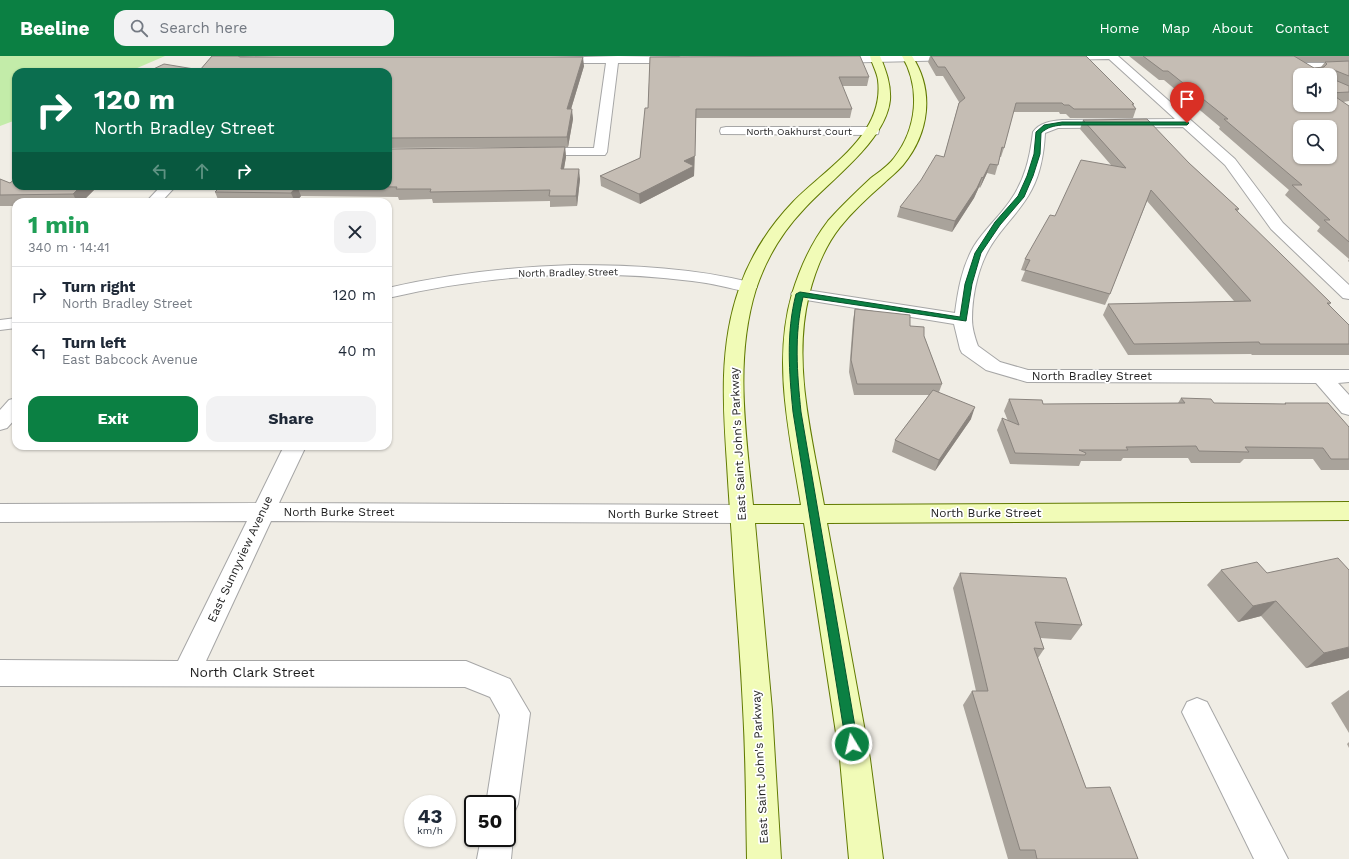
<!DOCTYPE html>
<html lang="en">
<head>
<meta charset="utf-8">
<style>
  body { margin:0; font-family:"Work Sans",sans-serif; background:#f2f2f3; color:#1f2937; height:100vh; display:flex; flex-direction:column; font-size:15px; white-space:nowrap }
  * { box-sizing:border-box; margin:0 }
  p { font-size:13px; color:#747a83 }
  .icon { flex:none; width:22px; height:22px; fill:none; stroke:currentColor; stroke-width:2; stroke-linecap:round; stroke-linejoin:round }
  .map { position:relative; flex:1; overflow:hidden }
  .side { position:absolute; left:12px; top:142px; width:380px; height:252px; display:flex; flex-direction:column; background:#fff; border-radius:12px; box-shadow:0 1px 3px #0004 }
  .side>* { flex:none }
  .top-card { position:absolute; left:12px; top:12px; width:380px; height:122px; border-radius:12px; box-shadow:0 1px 3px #0004; background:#0b6e4f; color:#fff; overflow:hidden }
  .tools { position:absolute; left:1293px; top:12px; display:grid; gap:8px }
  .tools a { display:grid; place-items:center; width:44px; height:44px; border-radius:8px; background:#fff; box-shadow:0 1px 3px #0004; font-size:20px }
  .speed { position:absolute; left:404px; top:739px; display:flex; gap:8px; font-size:20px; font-weight:700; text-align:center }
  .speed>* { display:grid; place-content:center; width:52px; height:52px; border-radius:50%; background:#fff; box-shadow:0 1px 3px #0004; line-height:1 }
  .speed small { font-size:10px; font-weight:400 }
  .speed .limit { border:2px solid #111; border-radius:6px; background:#fff; color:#111 }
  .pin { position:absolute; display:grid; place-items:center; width:34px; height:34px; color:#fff; margin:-41px -17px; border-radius:50% 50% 50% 0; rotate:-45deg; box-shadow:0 0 4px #0007 }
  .pin .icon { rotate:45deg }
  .me { position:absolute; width:44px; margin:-22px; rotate:351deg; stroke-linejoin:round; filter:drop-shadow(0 0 3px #0008) }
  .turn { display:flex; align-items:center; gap:14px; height:84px; padding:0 16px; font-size:18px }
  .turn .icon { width:52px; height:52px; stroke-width:2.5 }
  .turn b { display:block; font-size:28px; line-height:34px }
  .lanes { display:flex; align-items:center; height:38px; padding:0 16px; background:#0003; justify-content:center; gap:20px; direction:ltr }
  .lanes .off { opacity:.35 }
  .round { display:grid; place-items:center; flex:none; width:42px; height:42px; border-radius:12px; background:#f2f2f3 }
  .head { display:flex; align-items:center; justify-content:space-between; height:68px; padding:0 16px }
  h1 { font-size:24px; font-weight:700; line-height:30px; color:#1e9e55 }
  .cta { display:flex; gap:8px; margin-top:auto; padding:8px 16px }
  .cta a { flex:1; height:46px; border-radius:12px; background:#0b8043; color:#fff; font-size:16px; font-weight:700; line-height:46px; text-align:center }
  .cta a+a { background:#f2f2f3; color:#1f2937 }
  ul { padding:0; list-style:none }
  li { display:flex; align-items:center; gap:12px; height:56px; padding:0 16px; border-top:1px solid #e0e1e3 }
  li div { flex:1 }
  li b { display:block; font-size:15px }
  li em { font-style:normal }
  header { display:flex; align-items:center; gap:24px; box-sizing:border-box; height:56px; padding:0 20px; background:#0b8043; color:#fff }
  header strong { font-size:19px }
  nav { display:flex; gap:22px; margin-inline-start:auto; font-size:14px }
  .search { width:280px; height:36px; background:#f2f2f3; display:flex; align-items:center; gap:10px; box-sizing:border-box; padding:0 14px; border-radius:12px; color:#747a83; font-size:15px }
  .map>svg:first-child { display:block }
  .grass { fill:#c3eca9 }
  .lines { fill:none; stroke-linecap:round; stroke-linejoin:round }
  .street-casing { stroke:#a6a6a6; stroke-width:2 }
  .secondary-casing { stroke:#617a01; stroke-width:2 }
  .street { fill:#fff; fill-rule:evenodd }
  .secondary { fill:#f1fbb7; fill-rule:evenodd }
  .wall { fill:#a9a39b; fill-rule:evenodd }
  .shaded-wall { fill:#8a847e }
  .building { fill:#c5bdb4; stroke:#8a847e; fill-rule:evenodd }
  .route { fill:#0b8043; stroke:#07532c }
  .labels { text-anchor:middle; stroke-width:3.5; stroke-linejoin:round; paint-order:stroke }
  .far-street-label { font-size:10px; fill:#1f1f1f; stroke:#fff }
  .street-label { font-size:12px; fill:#1f1f1f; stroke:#fff }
  .near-street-label { font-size:14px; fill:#1f1f1f; stroke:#fff }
</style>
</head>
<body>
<header>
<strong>Beeline</strong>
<div class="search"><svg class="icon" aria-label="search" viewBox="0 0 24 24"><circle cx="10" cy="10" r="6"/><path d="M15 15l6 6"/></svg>Search here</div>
<nav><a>Home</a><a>Map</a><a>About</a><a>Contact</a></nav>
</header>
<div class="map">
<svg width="1349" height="803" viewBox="0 0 1349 803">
  <rect width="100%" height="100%" fill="#f0ede5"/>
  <polygon class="grass" points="0,0 165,0 128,16 16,16 16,64 0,70"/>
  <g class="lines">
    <g class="street-casing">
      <g id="street">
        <polygon points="618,0 679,1 684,4 679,7 618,7 607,96 605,99 531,99 529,96 531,93 536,92 594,92 606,7 553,7 548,4 549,2"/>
        <polygon points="861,0 964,0 964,1 959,4 831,7 826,4 831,1"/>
        <path d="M 1050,0 L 1118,0 L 1235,103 L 1283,167 L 1349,229 L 1349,243 L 1343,242 L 1271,173 L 1225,109 L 1183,71 L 1058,72 L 1045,77 C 1044,96 1041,116 1032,133 C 1022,153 1006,167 994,185 C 979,206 972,238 972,263 C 972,272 975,282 978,290 L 1000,306 L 1028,314 L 1349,314 L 1349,326 L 1338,327 L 1349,339 L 1349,359 L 1342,357 L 1316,327 L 1027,326 L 986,314 L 962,297 L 960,293 L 954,268 L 794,242 L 791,238 L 794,234 L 800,233 L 955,257 C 958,234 962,211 974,190 C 984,174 999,161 1010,145 C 1025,124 1030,101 1033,76 C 1039,67 1051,65 1062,64 L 1175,63 L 1109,3 L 1055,4 L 1051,3 Z"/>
        <polygon points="1301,7 1349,7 1349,13 1297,12 1295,10 1297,8"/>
        <polygon points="726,71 873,71 878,72 879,75 878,78 873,79 721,78 720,75 721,72"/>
        <polygon points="161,130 176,130 161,146 146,146"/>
        <path d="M 573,209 C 634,209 694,212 754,227 L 757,231 L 754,235 L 748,236 C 729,232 711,227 692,225 C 590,212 487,219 388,242 L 388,232 C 449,218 510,211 573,209 Z"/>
        <polygon points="16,262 16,272 0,274 0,264"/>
        <polygon points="16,342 16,362 7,372 0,374 0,354 9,344"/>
        <polygon points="284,390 306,390 279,447 742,449 750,452 754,458 750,464 742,467 271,465 206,605 466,605 510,623 530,657 518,748 513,759 507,762 507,748 486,748 500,659 490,641 465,631 0,630 0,604 178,605 247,465 0,466 0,448 256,447"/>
        <polygon points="1197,642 1207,646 1288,803 1254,803 1182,656 1187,646"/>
        <polygon points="507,770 513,782 511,803 477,803 481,782 507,782"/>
      </g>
    </g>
    <g class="secondary-casing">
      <path id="secondary" d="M 870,0 L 880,0 C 886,15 891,28 890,44 C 886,85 830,124 804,153 C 782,176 766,203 756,233 C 734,304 746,377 753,449 L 801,449 C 790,380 772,307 792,238 C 800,212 811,187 828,165 C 841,150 856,136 871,122 C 879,116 888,110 894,102 C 917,73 921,32 902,0 L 912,0 C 935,35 929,78 903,109 C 897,116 889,122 883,128 C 868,141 853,155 840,171 C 825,190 815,215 809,239 C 792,308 812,380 824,449 L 1349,446 L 1349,464 L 827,467 L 870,703 L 883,803 L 849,803 L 840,703 L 804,467 L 755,467 L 772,654 L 781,803 L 747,803 C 746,753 746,703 743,652 C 741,607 737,561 734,515 C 732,479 729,444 727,408 C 723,349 719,290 739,233 C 750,201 769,171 793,146 C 826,112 885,79 878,24 C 877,16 872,8 870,0 Z"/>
    </g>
    <use href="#street" class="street"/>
    <use href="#secondary" class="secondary"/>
  </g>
  <g class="wall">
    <polygon points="212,0 334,0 243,0 584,10 571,53 573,63 568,91 388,92 388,16 200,14"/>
    <polygon points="930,0 1086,0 1134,48 1133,49 1136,53 1133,62 1070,62 1066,58 1060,58 1059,56 1013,56 1004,92 1001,101 1000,101 995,119 987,117 980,132 979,131 974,142 952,176 897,161 900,151 944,101 959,46 943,20 936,20 928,6"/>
    <path d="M 1129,0 L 1349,0 L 1349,45 L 1343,46 L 1349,50 L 1349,206 L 1348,205 L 1349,203 L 1317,175 L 1320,171 L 1285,139 L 1289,134 L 1219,73 L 1220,71 L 1164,24 L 1159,24 ZM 1303,6 L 1342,6 L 1325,6 L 1321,11 L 1314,12 ZM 1330,19 L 1330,49 L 1300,49 Z"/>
    <polygon points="650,1 869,21 867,30 842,30 852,53 850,62 696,62 694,120 640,148 601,130 600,120 640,102 648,52"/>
    <polygon points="1083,64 1189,107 1239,153 1237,156 1331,247 1329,249 1349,269 1349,299 1252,299 1251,298 1128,299 1103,259 1108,248 1234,245 1147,145 1110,238 1105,249 1021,225 1025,215 1021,214 1025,203 1055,160 1111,109 1080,73"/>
    <polygon points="565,91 566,101 564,113 580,123 577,150 550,151 550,145 433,147 432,143 399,144 398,141 301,140 296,146 219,146 215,136 221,130 388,130"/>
    <polygon points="0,123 10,127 98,130 82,146 16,146 16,150 0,150"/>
    <polygon points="855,253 910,270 924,280 942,328 939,336 971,363 935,415 892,396 895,384 929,339 854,339 849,316 853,264"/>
    <polygon points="1181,342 1214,347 1284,348 1285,347 1349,371 1349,414 1321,414 1313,403 1244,403 1240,407 1191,407 1188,402 1123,402 1121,405 1081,405 1079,410 1010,408 997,374 1002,362 1008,365 1004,355 1009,343 1043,348 1178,347"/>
    <polygon points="1221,514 1267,517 1349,602 1306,612 1261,560 1238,566 1207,529"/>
    <polygon points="960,517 1082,569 1071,584 1040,582 1044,593 1038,602 1086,732 1138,803 1008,803 963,649 972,635 976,635 953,532"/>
    <polygon points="1349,634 1349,677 1331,647"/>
    <polygon points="1349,686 1349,692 1347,688"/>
  </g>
  <g class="shaded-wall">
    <polygon points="583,1 584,10 568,63 567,53"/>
    <polygon points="572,53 573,63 568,91 567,81"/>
    <polygon points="696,53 694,120 640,148 639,138 684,105"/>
    <polygon points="565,91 566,101 562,123 561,113"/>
    <polygon points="990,108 987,117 980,132 983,122"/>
    <polygon points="579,113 580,123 577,150 576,140"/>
    <polygon points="982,121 979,131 974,142 952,176 955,165"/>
    <polygon points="81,130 98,130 82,146 77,146 73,138"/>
    <polygon points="297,130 301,140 296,146 295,146 291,137"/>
    <polygon points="975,351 971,363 935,415 939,404"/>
    <polygon points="1276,545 1261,560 1238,566 1253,550"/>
    <polygon points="1349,591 1349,602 1306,612 1324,597"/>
  </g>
  <g class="building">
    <polygon points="212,0 238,0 240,1 583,1 567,53 572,53 567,81 388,82 388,16 147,16 164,8 200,14"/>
    <polygon points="860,0 869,21 839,21 852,53 696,53 695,100 684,105 694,110 639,138 600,120 640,102 645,52 648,52 650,1"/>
    <polygon points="931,0 1086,0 1134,48 1132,48 1136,53 1074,53 1069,49 1064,49 1062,47 1016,47 1004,92 1002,91 998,109 990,108 983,122 982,121 977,132 955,165 900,151 921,124 936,99 944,101 959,47 965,42 945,11 938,11"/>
    <path d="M 1143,0 L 1294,0 L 1314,12 L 1324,11 L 1327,8 L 1325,6 L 1349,5 L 1349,20 L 1334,14 L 1335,24 L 1349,30 L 1349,36 L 1330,37 L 1330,19 L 1300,19 L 1300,49 L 1330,49 L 1330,37 L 1349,50 L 1349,186 L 1324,164 L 1330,164 L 1292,129 L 1302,129 L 1224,63 L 1228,63 L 1168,15 L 1163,15 ZM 1300,71 L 1330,71 L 1330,101 L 1300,101 Z"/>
    <polygon points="1147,63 1189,107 1239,153 1235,153 1331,247 1327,247 1349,269 1349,288 1260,288 1259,286 1134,288 1108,248 1251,245 1151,134 1110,238 1025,214 1030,204 1025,203 1050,159 1055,160 1081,104 1126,112 1083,64"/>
    <polygon points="565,91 561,113 579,113 576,140 549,140 550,134 430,136 431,133 396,133 397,131 333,130 388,130 388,93"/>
    <polygon points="16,122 16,130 81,130 73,138 0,139 0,123 10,127"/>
    <polygon points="221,130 297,130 291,137 215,136"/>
    <polygon points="855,253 910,259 910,270 924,271 924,280 942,328 857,328 851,304"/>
    <polygon points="933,334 975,351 939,404 895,384"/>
    <polygon points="1181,342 1211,343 1214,347 1286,348 1285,347 1328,347 1349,371 1349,403 1331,403 1323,392 1245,391 1249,396 1199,395 1196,390 1126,391 1128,394 1079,394 1086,397 1085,399 1015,397 1002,362 1019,369 1009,343 1042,344 1043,348 1185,347"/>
    <polygon points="1338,502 1349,514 1349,591 1324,597 1276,545 1253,550 1221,514 1257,506 1267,517"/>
    <polygon points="960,517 1066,522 1082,569 1035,566 1044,593 1034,592 1086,732 1110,731 1138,803 1037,803 1035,794 1020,794 972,635 988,635"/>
  </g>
  <path class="route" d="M 1062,66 L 1187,66 L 1189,67 L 1187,69 L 1062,69 C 1053,70 1048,71 1041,77 L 1040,98 L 1033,120 L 1024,141 L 1000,169 L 981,197 L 972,228 L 966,265 L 803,241 C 794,279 797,317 801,356 L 858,688 L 856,692 L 852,694 L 848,692 L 846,688 L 793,356 C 789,316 786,277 796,238 L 800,236 L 960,261 L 965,228 L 975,197 L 995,166 L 1018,140 L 1027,120 L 1034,98 L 1036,76 L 1044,69 Z"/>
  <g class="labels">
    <g class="far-street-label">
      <text x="799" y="79">North Oakhurst Court</text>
      <text transform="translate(568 216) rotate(-1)" y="4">North Bradley Street</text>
    </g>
    <g class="street-label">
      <text x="1092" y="324">North Bradley Street</text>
      <text transform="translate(738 388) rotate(-93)" y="4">East Saint John's Parkway</text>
      <text x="339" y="460">North Burke Street</text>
      <text x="986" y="461">North Burke Street</text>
      <text x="663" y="462">North Burke Street</text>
      <text transform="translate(240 503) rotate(-65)" y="4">East Sunnyview Avenue</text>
      <text transform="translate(760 711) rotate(-93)" y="4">East Saint John's Parkway</text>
    </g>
    <g class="near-street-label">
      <text x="252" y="621">North Clark Street</text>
    </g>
  </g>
</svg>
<div class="tools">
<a><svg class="icon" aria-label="sound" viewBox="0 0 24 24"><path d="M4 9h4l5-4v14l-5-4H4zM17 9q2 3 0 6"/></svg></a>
<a><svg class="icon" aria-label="search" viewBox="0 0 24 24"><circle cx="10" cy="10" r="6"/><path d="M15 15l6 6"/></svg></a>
</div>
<div class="speed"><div>43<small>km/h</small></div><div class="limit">50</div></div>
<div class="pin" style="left:1187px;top:67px;background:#d93025"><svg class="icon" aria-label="arrive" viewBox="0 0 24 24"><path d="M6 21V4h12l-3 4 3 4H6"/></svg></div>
<svg class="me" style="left:852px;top:688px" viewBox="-20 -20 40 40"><circle r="17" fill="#0b8043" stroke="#fff" stroke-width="3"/><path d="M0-11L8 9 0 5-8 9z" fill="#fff"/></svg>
<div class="top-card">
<div class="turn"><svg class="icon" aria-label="right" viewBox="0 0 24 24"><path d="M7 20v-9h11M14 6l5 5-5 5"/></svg><div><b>120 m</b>North Bradley Street</div></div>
<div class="lanes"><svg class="icon off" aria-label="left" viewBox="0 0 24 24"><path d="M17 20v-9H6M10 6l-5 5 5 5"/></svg><svg class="icon off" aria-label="ahead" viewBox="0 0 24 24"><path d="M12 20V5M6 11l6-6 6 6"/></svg><svg class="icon" aria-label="right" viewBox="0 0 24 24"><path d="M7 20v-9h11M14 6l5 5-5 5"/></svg></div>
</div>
<section class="side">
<div class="head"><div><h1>1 min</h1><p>340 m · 14:41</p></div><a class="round"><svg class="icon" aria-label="close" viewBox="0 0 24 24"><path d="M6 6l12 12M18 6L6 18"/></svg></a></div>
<ul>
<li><svg class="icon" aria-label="right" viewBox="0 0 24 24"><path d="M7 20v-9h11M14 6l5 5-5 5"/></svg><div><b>Turn right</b><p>North Bradley Street</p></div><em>120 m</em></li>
<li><svg class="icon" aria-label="left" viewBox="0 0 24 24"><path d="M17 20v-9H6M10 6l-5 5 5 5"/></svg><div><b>Turn left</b><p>East Babcock Avenue</p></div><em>40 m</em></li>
</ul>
<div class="cta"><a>Exit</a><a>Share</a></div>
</section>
</div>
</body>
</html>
